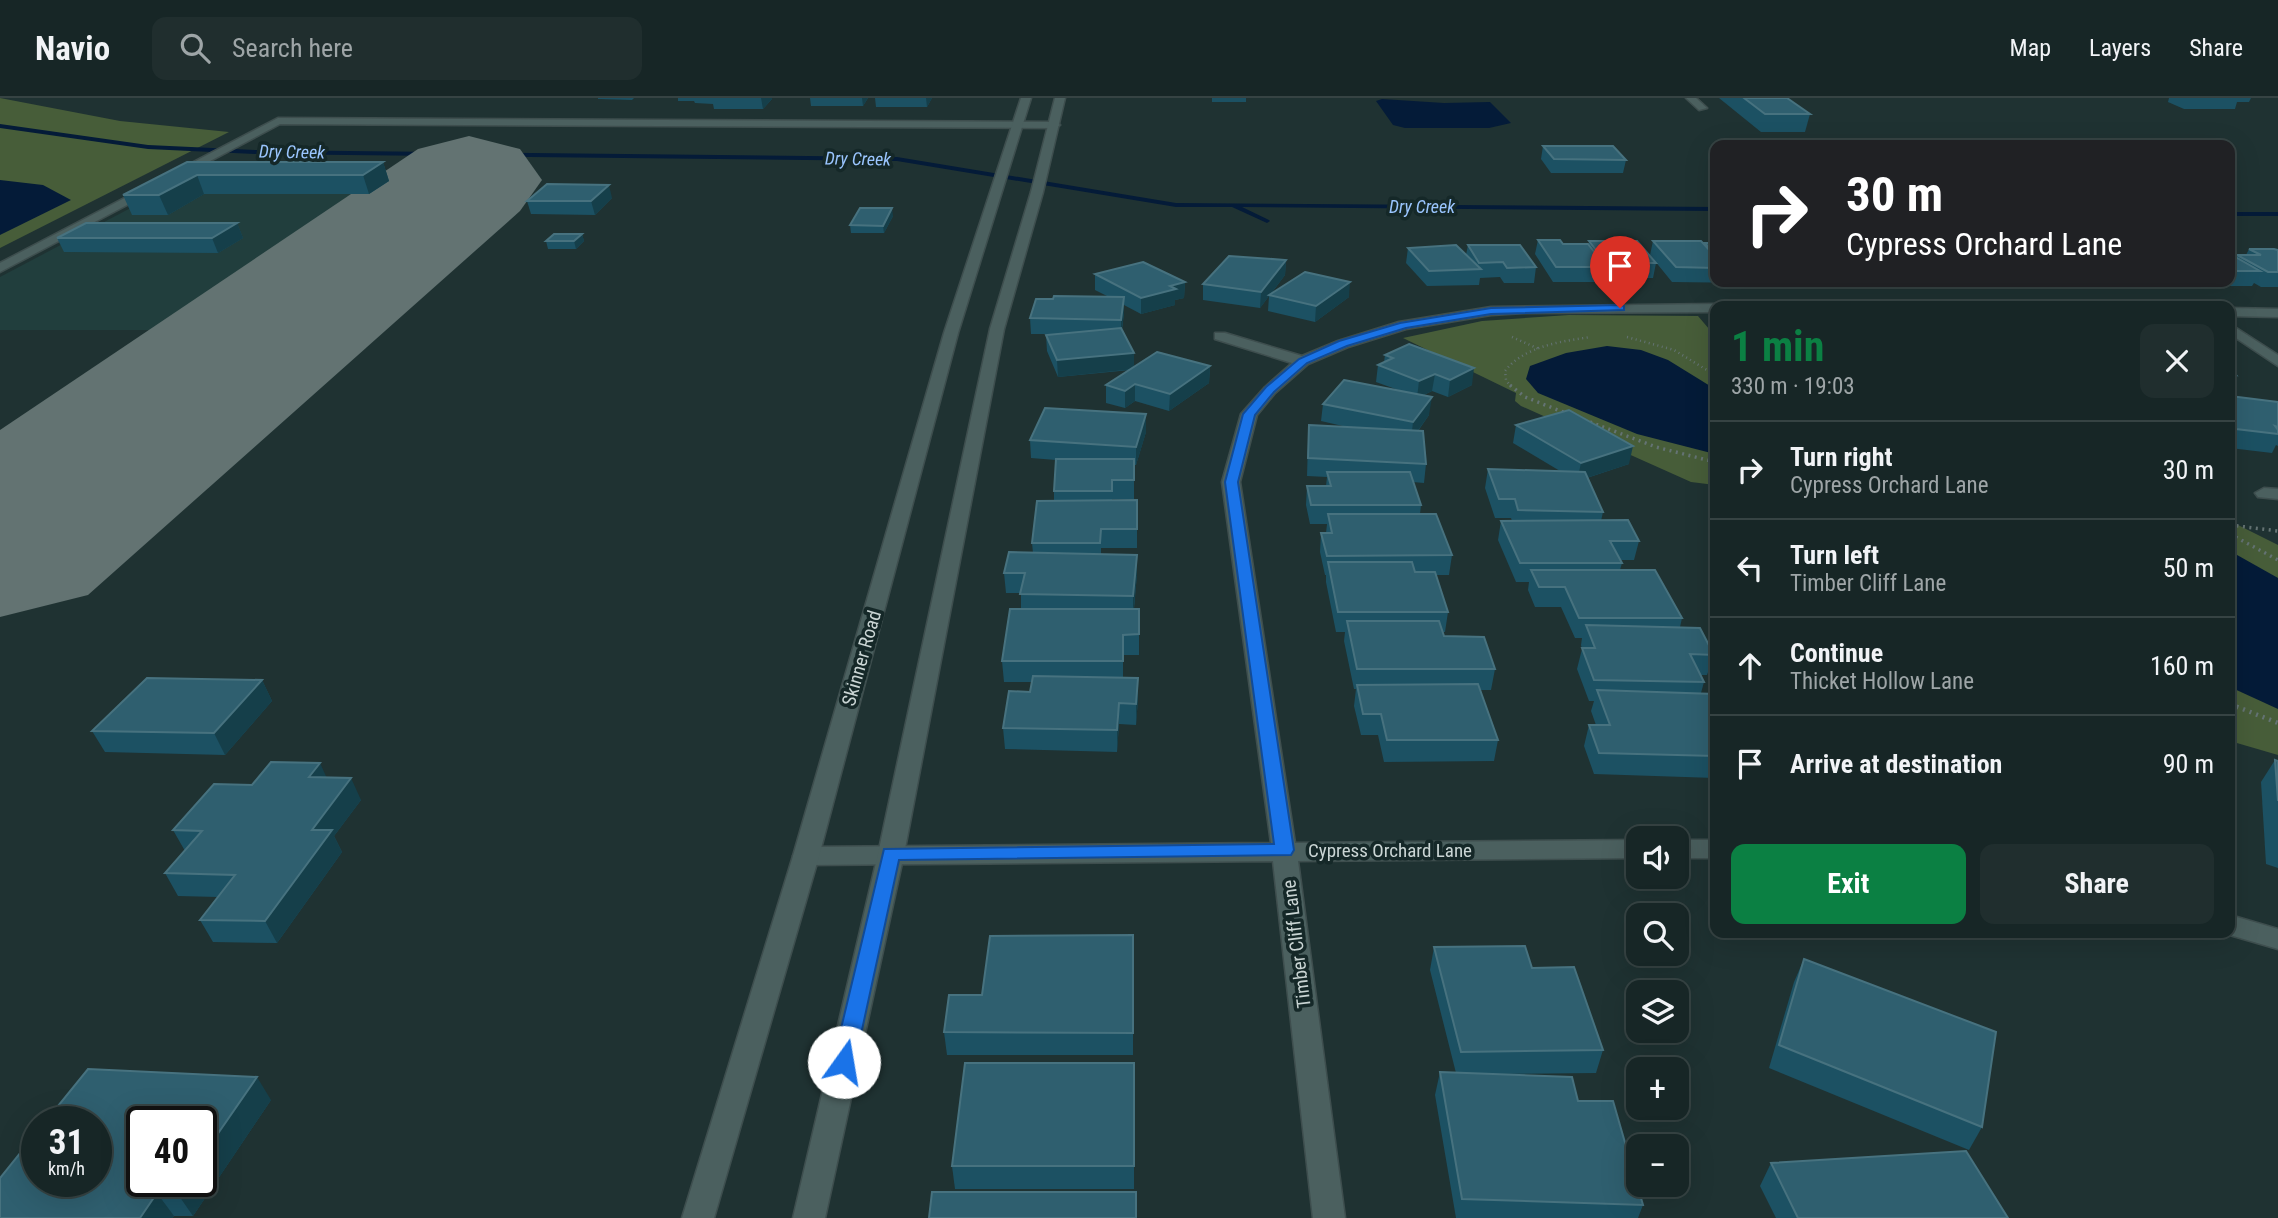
<!DOCTYPE html>
<html lang="en">
<head>
<meta charset="utf-8">
<style>
  body { margin:0; font-family:"Roboto Condensed",sans-serif; background:#202e2e; color:#f1f3f6; height:100vh; display:flex; flex-direction:column; font-size:26px; white-space:nowrap }
  * { box-sizing:border-box; margin:0 }
  p { font-size:23px; color:#9ea5a7 }
  .icon { flex:none; width:38px; height:38px; fill:none; stroke:currentColor; stroke-width:2; stroke-linecap:round; stroke-linejoin:round }
  .map { position:relative; flex:1; overflow:hidden }
  .sheet { position:absolute; left:1710px; top:203px; width:525px; height:637px; display:flex; flex-direction:column; background:#172626; border-radius:14px; box-shadow:0 7px 28px #0002,0 0 0 2px #364343 }
  .sheet>* { flex:none }
  .hud { position:absolute; left:1710px; top:42px; width:525px; height:147px; border-radius:14px; box-shadow:0 7px 28px #0002,0 0 0 2px #364343; background:#202124; color:#fff; overflow:hidden }
  .tools { position:absolute; left:1626px; top:728px; display:grid; gap:14px }
  .tools a { display:grid; place-items:center; width:63px; height:63px; border-radius:14px; background:#172626; box-shadow:0 7px 28px #0002,0 0 0 2px #364343; font-size:35px }
  .speed { position:absolute; left:21px; top:1008px; display:flex; gap:14px; font-size:35px; font-weight:700; text-align:center }
  .speed>* { display:grid; place-content:center; width:91px; height:91px; border-radius:50%; background:#172626; box-shadow:0 7px 28px #0002,0 0 0 2px #364343; line-height:1 }
  .speed small { font-size:18px; font-weight:400 }
  .speed .limit { border:4px solid #111; border-radius:10px; background:#fff; color:#111 }
  .pin { position:absolute; display:grid; place-items:center; width:60px; height:60px; color:#fff; margin:-72px -30px; border-radius:50% 50% 50% 0; rotate:-45deg; box-shadow:0 0 7px #0007 }
  .pin .icon { rotate:45deg }
  .me { position:absolute; width:77px; margin:-38px; rotate:13deg; stroke-linejoin:round; filter:drop-shadow(0 0 5px #0008) }
  .turn { display:flex; align-items:center; gap:24px; height:147px; padding:0 21px; font-size:32px }
  .turn .icon { width:91px; height:91px; stroke-width:2.5 }
  .turn b { display:block; font-size:49px; line-height:60px }
  .round { display:grid; place-items:center; flex:none; width:74px; height:74px; border-radius:14px; background:#202e2e }
  .summary { display:flex; align-items:center; justify-content:space-between; height:119px; padding:0 21px }
  h1 { font-size:42px; font-weight:700; line-height:52px; color:#0b8043 }
  .cta { display:flex; gap:14px; margin-top:auto; padding:14px 21px }
  .cta a { flex:1; height:80px; border-radius:14px; background:#0b8043; color:#fff; font-size:28px; font-weight:700; line-height:80px; text-align:center }
  .cta a+a { background:#202e2e; color:#f1f3f6 }
  ul { padding:0; list-style:none }
  li { display:flex; align-items:center; gap:21px; height:98px; padding:0 21px; border-top:2px solid #364343 }
  li div { flex:1 }
  li b { display:block; font-size:26px }
  li em { font-style:normal }
  header { display:flex; align-items:center; gap:42px; box-sizing:border-box; height:98px; padding:0 35px; background:#172626; border-bottom:2px solid #364343 }
  header strong { font-size:33px }
  nav { display:flex; gap:38px; margin-inline-start:auto; font-size:24px }
  .search { width:490px; height:63px; background:#202e2e; display:flex; align-items:center; gap:18px; box-sizing:border-box; padding:0 24px; border-radius:14px; color:#9ea5a7; font-size:26px }
  .map>svg:first-child { display:block }
  .built { fill:#213e3d }
  .green { fill:#475d39 }
  .water { fill:#041b38 }
  .lines { fill:none; stroke-linecap:round; stroke-linejoin:round }
  .stream { fill:#041b38; fill-rule:evenodd }
  .runway { fill:#637372; fill-rule:evenodd }
  .lane-casing { stroke:#3e4e4e; stroke-width:3 }
  .street-casing { stroke:#3e4e4e; stroke-width:3 }
  .secondary-casing { stroke:#3e4e4e; stroke-width:3 }
  .path-far2 { stroke:#647373; stroke-width:2.5; stroke-dasharray:1 3.5; stroke-linecap:butt }
  .path-far1 { stroke:#647373; stroke-width:3.5; stroke-dasharray:2 4.5; stroke-linecap:butt }
  .path { stroke:#647373; stroke-width:4.5; stroke-dasharray:2 5; stroke-linecap:butt }
  .lane { fill:#4b605f; fill-rule:evenodd }
  .street { fill:#4b605f; fill-rule:evenodd }
  .secondary { fill:#4b605f; fill-rule:evenodd }
  .wall { fill:#1c5163 }
  .shaded-wall { fill:#153f4a }
  .building { fill:#2f5f6f; stroke:#47727f; stroke-width:2 }
  .route { fill:#1a73e8; stroke:#114b97; stroke-width:2 }
  .labels { text-anchor:middle; stroke-width:7; stroke-linejoin:round; paint-order:stroke }
  .far-water-label { font-size:18px; font-style:italic; fill:#9ac5fe; stroke:#152828 }
  .street-label { font-size:19px; fill:#cad5d4; stroke:#152828 }
</style>
</head>
<body>
<header>
<strong>Navio</strong>
<div class="search"><svg class="icon" aria-label="search" viewBox="0 0 24 24"><circle cx="10" cy="10" r="6"/><path d="M15 15l6 6"/></svg>Search here</div>
<nav><a>Map</a><a>Layers</a><a>Share</a></nav>
</header>
<div class="map">
<svg width="2278" height="1120" viewBox="0 0 2278 1120">
  <rect width="100%" height="100%" fill="#1f3232"/>
  <polygon class="built" points="193,77 516,77 0,500 0,385 212,232 0,232 0,179"/>
  <g class="green">
    <polygon points="0,0 120,23 229,34 0,150"/>
    <polygon points="1569,217 1698,218 1715,238 1715,387 1691,384 1521,308 1515,303 1516,295 1403,240 1482,223"/>
    <polygon points="2230,423 2278,447 2278,657 2230,643"/>
  </g>
  <g class="water">
    <polygon points="1382,1 1444,5 1490,4 1511,25 1489,30 1405,30 1393,27 1376,3"/>
    <polygon points="0,82 43,87 71,102 0,137"/>
    <polygon points="1607,248 1641,252 1668,262 1715,291 1715,356 1637,336 1538,295 1526,281 1530,268 1566,255"/>
    <polygon points="2230,453 2278,480 2278,611 2230,589"/>
  </g>
  <g class="lines">
    <g class="stream">
      <polygon points="0,26 148,47 255,52 897,59 1176,105 1715,109 1715,113 1242,109 1269,122 1270,123 1267,125 1232,109 1176,109 897,63 255,56 148,51 0,30"/>
      <rect x="2230" y="114" width="48" height="4"/>
    </g>
    <polygon class="runway" points="469,38 520,51 542,82 520,113 88,497 0,519 0,332 418,51"/>
    <g class="lane-casing">
      <polygon id="lane" points="1686,0 1696,0 1707,10 1699,12"/>
    </g>
    <g class="street-casing">
      <g id="street">
        <polygon points="278,20 1055,24 1060,27 1055,30 280,26 0,174 0,165"/>
        <polygon points="1715,206 1721,208 1715,208 1715,214 1524,215 1491,217 1406,231 1348,249 1308,266 1275,295 1257,317 1240,384 1295,745 1638,742 1638,760 1298,763 1345,1120 1313,1120 1273,763 806,767 797,764 793,758 797,752 806,749 1271,745 1222,384 1241,316 1265,289 1292,265 1215,241 1215,235 1225,235 1302,258 1338,243 1399,224 1491,209"/>
        <polygon points="2230,210 2278,211 2278,219 2230,218"/>
        <polygon points="2230,226 2278,257 2278,268 2230,236"/>
        <polygon points="2264,390 2278,391 2278,401 2258,399 2255,395"/>
        <rect x="1676" y="742" width="39" height="18"/>
        <polygon points="2230,817 2278,831 2278,851 2223,835 2230,835"/>
      </g>
    </g>
    <g class="secondary-casing">
      <g id="secondary">
        <polygon points="1021,0 1031,0 958,235 819,758 714,1120 682,1120 793,758 944,235"/>
        <polygon points="1055,0 1065,0 1043,94 1004,231 904,756 825,1120 793,1120 878,756 990,231 1031,94"/>
      </g>
    </g>
    <g class="path-far2">
      <polyline points="1512,239 1539,251"/>
      <polyline points="1627,239 1674,252 1715,277"/>
      <path d="M 1511,289 L 1506,282 L 1505,273 C 1524,248 1563,243 1591,239"/>
    </g>
    <g class="path-far1">
      <polyline points="1510,287 1525,299 1568,316"/>
      <polyline points="1590,324 1656,349 1715,364"/>
      <polyline points="2230,427 2278,433"/>
      <polyline points="2230,436 2278,462"/>
    </g>
    <polyline class="path" points="2230,606 2278,625"/>
    <use href="#lane" class="lane"/>
    <use href="#street" class="street"/>
    <use href="#secondary" class="secondary"/>
  </g>
  <g class="wall">
    <polygon points="598,0 634,0 632,2 598,1"/>
    <polygon points="678,0 772,0 772,1 763,11 714,11 713,6 695,5 694,3 678,3"/>
    <polygon points="810,0 868,0 863,8 811,8"/>
    <polygon points="875,0 932,0 927,9 876,9"/>
    <rect x="1212" y="0" width="34" height="4"/>
    <polygon points="1719,0 1787,0 1810,16 1805,34 1761,34"/>
    <polygon points="2169,0 2251,0 2249,4 2237,4 2235,11 2184,11 2168,4"/>
    <polygon points="1543,48 1626,62 1623,75 1551,75 1541,61"/>
    <polygon points="187,64 383,64 389,83 369,96 204,96 168,117 132,117 123,97"/>
    <polygon points="612,100 595,117 531,116 527,103"/>
    <polygon points="893,118 884,135 851,135 850,127"/>
    <polygon points="237,125 243,140 218,155 64,154 57,140"/>
    <polygon points="582,136 584,143 576,151 548,151 546,143"/>
    <polygon points="1538,142 1563,146 1589,146 1589,143 1656,165 1653,180 1635,180 1634,185 1606,185 1603,180 1602,184 1553,184 1535,156"/>
    <polygon points="1653,143 1705,147 1705,145 1715,145 1715,184 1751,184 1751,185 1672,184 1650,157"/>
    <polygon points="1468,147 1536,169 1534,185 1504,185 1500,179 1480,180 1479,187 1427,188 1406,165 1408,150 1466,157"/>
    <polygon points="2249,151 2278,152 2278,189 2261,189 2254,185 2252,188 2202,188 2195,184 2230,184 2230,156 2235,160 2237,157 2246,157"/>
    <polygon points="1286,162 1285,177 1270,197 1349,199 1315,224 1268,213 1269,198 1260,210 1203,202 1203,186"/>
    <polygon points="1095,176 1185,184 1184,200 1175,202 1175,207 1141,216 1124,207 1124,215 1122,232 1134,255 1134,269 1210,268 1209,285 1169,313 1135,303 1125,310 1106,305 1106,287 1130,272 1058,279 1047,253 1046,237 1053,236 1031,236 1030,220 1053,201 1109,199 1095,192"/>
    <polygon points="1779,184 1811,184 1811,186 1780,185"/>
    <polygon points="1849,184 1951,184 1901,184 1900,186 1851,186"/>
    <polygon points="1953,184 2013,184 2012,188 1957,187"/>
    <polygon points="2016,184 2075,184 2073,188 2021,187"/>
    <polygon points="2077,184 2129,184 2128,186 2080,186"/>
    <polygon points="2130,184 2189,184 2188,186 2134,186"/>
    <polygon points="1385,257 1472,287 1448,299 1432,293 1422,298 1429,317 1418,333 1426,366 1424,385 1413,384 1421,407 1420,416 1452,457 1449,477 1436,477 1448,514 1445,534 1443,534 1444,538 1495,571 1491,592 1480,592 1498,642 1494,663 1384,664 1378,637 1361,637 1354,608 1356,591 1354,591 1344,543 1345,534 1336,534 1326,484 1326,477 1325,477 1320,454 1321,435 1326,435 1327,426 1310,426 1306,407 1307,388 1326,388 1327,379 1307,378 1308,345 1309,327 1347,329 1321,323 1323,306 1401,293 1376,284 1378,267 1384,264"/>
    <polygon points="2230,270 2236,277 2230,289"/>
    <polygon points="2230,298 2278,304 2278,348 2276,347 2272,355 2230,350"/>
    <polygon points="1516,327 1629,366 1587,380 1603,414 1601,423 1639,443 1634,462 1621,462 1622,465 1620,472 1682,520 1680,529 1714,557 1707,577 1701,577 1704,584 1701,595 1715,596 1715,680 1594,676 1584,648 1589,627 1596,627 1591,613 1594,603 1589,603 1577,571 1582,551 1581,547 1582,540 1575,540 1561,509 1535,509 1528,492 1529,484 1516,484 1498,442 1501,423 1512,423 1511,420 1495,420 1485,390 1488,371 1560,373 1513,345"/>
    <polygon points="1146,334 1136,367 1134,367 1134,401 1112,401 1112,402 1137,402 1137,450 1101,450 1101,456 1137,476 1134,511 1139,511 1139,557 1123,557 1123,579 1138,600 1136,627 1119,626 1117,654 1005,651 1003,630 1030,594 1032,584 1004,584 1002,563 1021,511 1021,495 1006,495 1004,475 1033,455 1032,445 1054,403 1054,393 1056,362 1031,360 1030,342"/>
    <polygon points="262,582 272,603 225,657 105,654 92,633"/>
    <polygon points="2275,662 2278,663 2278,770 2266,766 2261,684"/>
    <polygon points="326,679 361,702 334,738 342,754 277,845 213,844 200,822 218,799 178,798 165,775 185,753 173,732 252,687"/>
    <polygon points="1133,837 1133,957 947,957 944,934 982,897"/>
    <polygon points="1434,849 1532,870 1603,952 1596,975 1492,976 1578,1003 1643,1107 1638,1120 1456,1120 1435,997 1440,974 1456,975 1430,872"/>
    <polygon points="1804,861 1982,1029 1969,1052 1769,970 1794,884"/>
    <polygon points="1134,965 1134,1091 955,1091 952,1068"/>
    <polygon points="271,1002 193,1118 174,1118 172,1120 0,1120"/>
    <polygon points="1771,1065 2008,1120 1776,1120 1760,1088"/>
  </g>
  <g class="shaded-wall">
    <polygon points="761,0 772,0 772,1 763,11"/>
    <polygon points="862,0 868,0 863,8"/>
    <polygon points="926,0 932,0 927,9"/>
    <polygon points="383,64 389,83 369,96 363,77"/>
    <polygon points="197,77 204,96 168,117 159,97"/>
    <polygon points="609,87 612,100 595,117 591,103"/>
    <polygon points="892,110 893,118 884,135 883,128"/>
    <polygon points="237,125 243,140 218,155 212,140"/>
    <polygon points="582,136 584,143 576,151 574,143"/>
    <polygon points="1286,162 1285,177 1260,210 1261,194"/>
    <polygon points="1185,184 1184,200 1175,202 1175,207 1141,216 1141,200 1170,188"/>
    <polygon points="1350,184 1349,199 1315,224 1316,208"/>
    <polygon points="1124,199 1124,215 1121,238 1121,222"/>
    <polygon points="1134,255 1134,271 1058,279 1057,262"/>
    <polygon points="1210,268 1209,285 1169,313 1170,296"/>
    <polygon points="1474,270 1472,287 1448,299 1450,282"/>
    <polygon points="1435,276 1432,293 1417,300 1419,283"/>
    <polygon points="1135,286 1135,303 1125,310 1125,293"/>
    <polygon points="1432,299 1429,317 1411,342 1413,324"/>
    <polygon points="1146,316 1146,334 1136,367 1136,349"/>
    <polygon points="1633,348 1629,366 1577,383 1581,365"/>
    <polygon points="1137,457 1137,476 1133,518 1133,498"/>
    <polygon points="1138,580 1138,600 1136,627 1136,606"/>
    <polygon points="262,582 272,603 225,657 214,635"/>
    <polygon points="1119,605 1119,626 1117,654 1117,632"/>
    <polygon points="320,665 330,687 309,679"/>
    <polygon points="351,680 361,702 334,738 342,754 277,845 265,823 312,732"/>
    <polygon points="257,979 271,1002 193,1118 177,1095 185,1083 201,1083 201,1060"/>
    <polygon points="157,1095 174,1118 172,1120 140,1120"/>
  </g>
  <g class="building">
    <polygon points="1744,0 1787,0 1810,16 1765,16"/>
    <polygon points="1543,48 1613,48 1626,62 1554,61"/>
    <polygon points="187,64 383,64 363,77 197,77 159,97 123,97"/>
    <polygon points="547,86 609,87 591,103 527,103"/>
    <polygon points="860,110 892,110 883,128 850,127"/>
    <polygon points="86,125 237,125 212,140 57,140"/>
    <polygon points="554,136 582,136 574,143 546,143"/>
    <polygon points="1538,142 1560,142 1563,146 1588,146 1606,169 1556,169"/>
    <polygon points="1589,143 1637,143 1656,165 1634,165 1638,169 1609,169"/>
    <polygon points="1653,143 1701,143 1714,157 1705,145 1715,145 1715,170 1676,169"/>
    <polygon points="1456,147 1481,171 1429,173 1408,150"/>
    <polygon points="1468,147 1520,147 1536,169 1507,170 1503,164 1479,165"/>
    <polygon points="2249,151 2274,151 2278,152 2278,174 2268,174 2237,157 2261,157"/>
    <polygon points="2230,156 2260,173 2230,173"/>
    <polygon points="1229,158 1286,162 1261,194 1203,186"/>
    <polygon points="1143,164 1185,184 1170,188 1176,191 1141,200 1095,176"/>
    <polygon points="1305,174 1350,184 1316,208 1269,197"/>
    <polygon points="1054,198 1124,199 1121,222 1030,220 1036,201 1053,201"/>
    <polygon points="1121,230 1134,255 1057,262 1046,237"/>
    <polygon points="1409,246 1474,270 1450,282 1435,276 1419,283 1378,267 1393,260 1385,257"/>
    <polygon points="1157,254 1210,268 1170,296 1135,286 1125,293 1106,287"/>
    <polygon points="2230,270 2236,277 2230,276"/>
    <polygon points="1344,282 1432,299 1413,324 1323,306"/>
    <polygon points="2230,298 2278,304 2278,329 2275,328 2278,332 2278,336 2236,331 2230,322"/>
    <polygon points="1045,310 1146,316 1136,349 1030,342"/>
    <polygon points="1569,312 1633,348 1581,365 1516,327"/>
    <polygon points="1309,327 1423,333 1426,366 1308,360"/>
    <polygon points="1056,361 1134,361 1134,382 1112,382 1112,393 1054,393"/>
    <polygon points="1488,371 1585,374 1603,414 1518,412 1515,401 1499,401"/>
    <polygon points="1327,374 1410,374 1421,407 1311,407 1307,388 1331,388"/>
    <polygon points="1137,402 1137,431 1101,431 1100,445 1032,445 1037,403"/>
    <polygon points="1328,416 1436,416 1452,457 1327,458 1321,435 1332,435"/>
    <polygon points="1628,422 1639,443 1610,443 1622,465 1520,465 1501,423"/>
    <polygon points="1009,454 1137,457 1133,498 1020,496 1025,475 1004,475"/>
    <polygon points="1328,464 1412,464 1415,474 1435,474 1448,514 1338,514"/>
    <polygon points="1531,472 1655,472 1682,520 1579,520 1565,489 1539,489"/>
    <polygon points="1010,511 1139,511 1139,536 1123,537 1123,563 1002,563"/>
    <polygon points="1347,523 1439,523 1444,538 1484,539 1495,571 1357,571"/>
    <polygon points="1586,527 1700,530 1714,557 1690,556 1704,584 1594,582 1582,550 1595,550"/>
    <polygon points="1033,578 1138,580 1136,606 1119,605 1117,632 1003,630 1009,593 1030,594"/>
    <polygon points="147,580 262,582 214,635 92,633"/>
    <polygon points="1478,586 1498,642 1387,642 1381,616 1363,616 1357,587"/>
    <polygon points="1597,592 1715,596 1715,658 1599,655 1589,627 1610,627"/>
    <polygon points="2275,662 2278,663 2278,703"/>
    <polygon points="271,664 320,665 309,679 351,680 312,732 332,732 265,823 200,822 235,777 165,775 202,733 173,732 214,686 252,687"/>
    <polygon points="1133,837 1133,935 944,934 949,897 982,897 990,838"/>
    <polygon points="1525,848 1532,870 1574,869 1603,952 1461,954 1434,849"/>
    <polygon points="1804,861 1996,934 1982,1029 1779,947"/>
    <polygon points="965,965 1134,965 1134,1068 952,1068"/>
    <polygon points="88,971 257,979 201,1060 201,1024 142,1024 142,1083 185,1083 177,1095 157,1095 140,1120 0,1120 0,1080 37,1034 37,1083 96,1083 96,1024 45,1024"/>
    <polygon points="1440,974 1572,979 1578,1003 1613,1003 1643,1107 1462,1101"/>
    <polygon points="1966,1053 2008,1120 1798,1120 1771,1065"/>
    <polygon points="932,1094 1136,1094 1136,1120 929,1120"/>
  </g>
  <polygon class="route" points="1620,207 1624,208 1624,212 1491,216 1406,230 1347,248 1307,265 1274,294 1255,317 1238,384 1294,752 1291,757 899,762 855,964 852,970 844,973 836,970 833,964 884,751 1274,746 1225,384 1243,316 1266,289 1299,261 1339,243 1400,225 1491,210"/>
  <g class="labels">
    <g class="far-water-label">
      <text transform="translate(292 54) rotate(1)" y="6">Dry Creek</text>
      <text transform="translate(858 61) rotate(1)" y="6">Dry Creek</text>
      <text x="1422" y="115">Dry Creek</text>
    </g>
    <g class="street-label">
      <text transform="translate(861 560) rotate(-74)" y="7">Skinner Road</text>
      <text x="1390" y="759">Cypress Orchard Lane</text>
      <text transform="translate(1296 846) rotate(-97)" y="7">Timber Cliff Lane</text>
    </g>
  </g>
</svg>
<div class="tools">
<a><svg class="icon" aria-label="sound" viewBox="0 0 24 24"><path d="M4 9h4l5-4v14l-5-4H4zM17 9q2 3 0 6"/></svg></a>
<a><svg class="icon" aria-label="search" viewBox="0 0 24 24"><circle cx="10" cy="10" r="6"/><path d="M15 15l6 6"/></svg></a>
<a><svg class="icon" aria-label="layers" viewBox="0 0 24 24"><path d="M12 4l9 5-9 5-9-5zM3 14l9 5 9-5"/></svg></a>
<a>+</a>
<a>−</a>
</div>
<div class="speed"><div>31<small>km/h</small></div><div class="limit">40</div></div>
<div class="pin" style="left:1620px;top:210px;background:#d93025"><svg class="icon" aria-label="arrive" viewBox="0 0 24 24"><path d="M6 21V4h12l-3 4 3 4H6"/></svg></div>
<svg class="me" style="left:844px;top:964px" viewBox="-20 -20 40 40"><circle r="19" fill="#fff"/><path d="M0-13L10 11 0 6-10 11z" fill="#1a73e8"/></svg>
<div class="hud">
<div class="turn"><svg class="icon" aria-label="right" viewBox="0 0 24 24"><path d="M7 20v-9h11M14 6l5 5-5 5"/></svg><div><b>30 m</b>Cypress Orchard Lane</div></div>
</div>
<section class="sheet">
<div class="summary"><div><h1>1 min</h1><p>330 m · 19:03</p></div><a class="round"><svg class="icon" aria-label="close" viewBox="0 0 24 24"><path d="M6 6l12 12M18 6L6 18"/></svg></a></div>
<ul>
<li><svg class="icon" aria-label="right" viewBox="0 0 24 24"><path d="M7 20v-9h11M14 6l5 5-5 5"/></svg><div><b>Turn right</b><p>Cypress Orchard Lane</p></div><em>30 m</em></li>
<li><svg class="icon" aria-label="left" viewBox="0 0 24 24"><path d="M17 20v-9H6M10 6l-5 5 5 5"/></svg><div><b>Turn left</b><p>Timber Cliff Lane</p></div><em>50 m</em></li>
<li><svg class="icon" aria-label="ahead" viewBox="0 0 24 24"><path d="M12 20V5M6 11l6-6 6 6"/></svg><div><b>Continue</b><p>Thicket Hollow Lane</p></div><em>160 m</em></li>
<li><svg class="icon" aria-label="arrive" viewBox="0 0 24 24"><path d="M6 21V4h12l-3 4 3 4H6"/></svg><div><b>Arrive at destination</b></div><em>90 m</em></li>
</ul>
<div class="cta"><a>Exit</a><a>Share</a></div>
</section>
</div>
</body>
</html>
